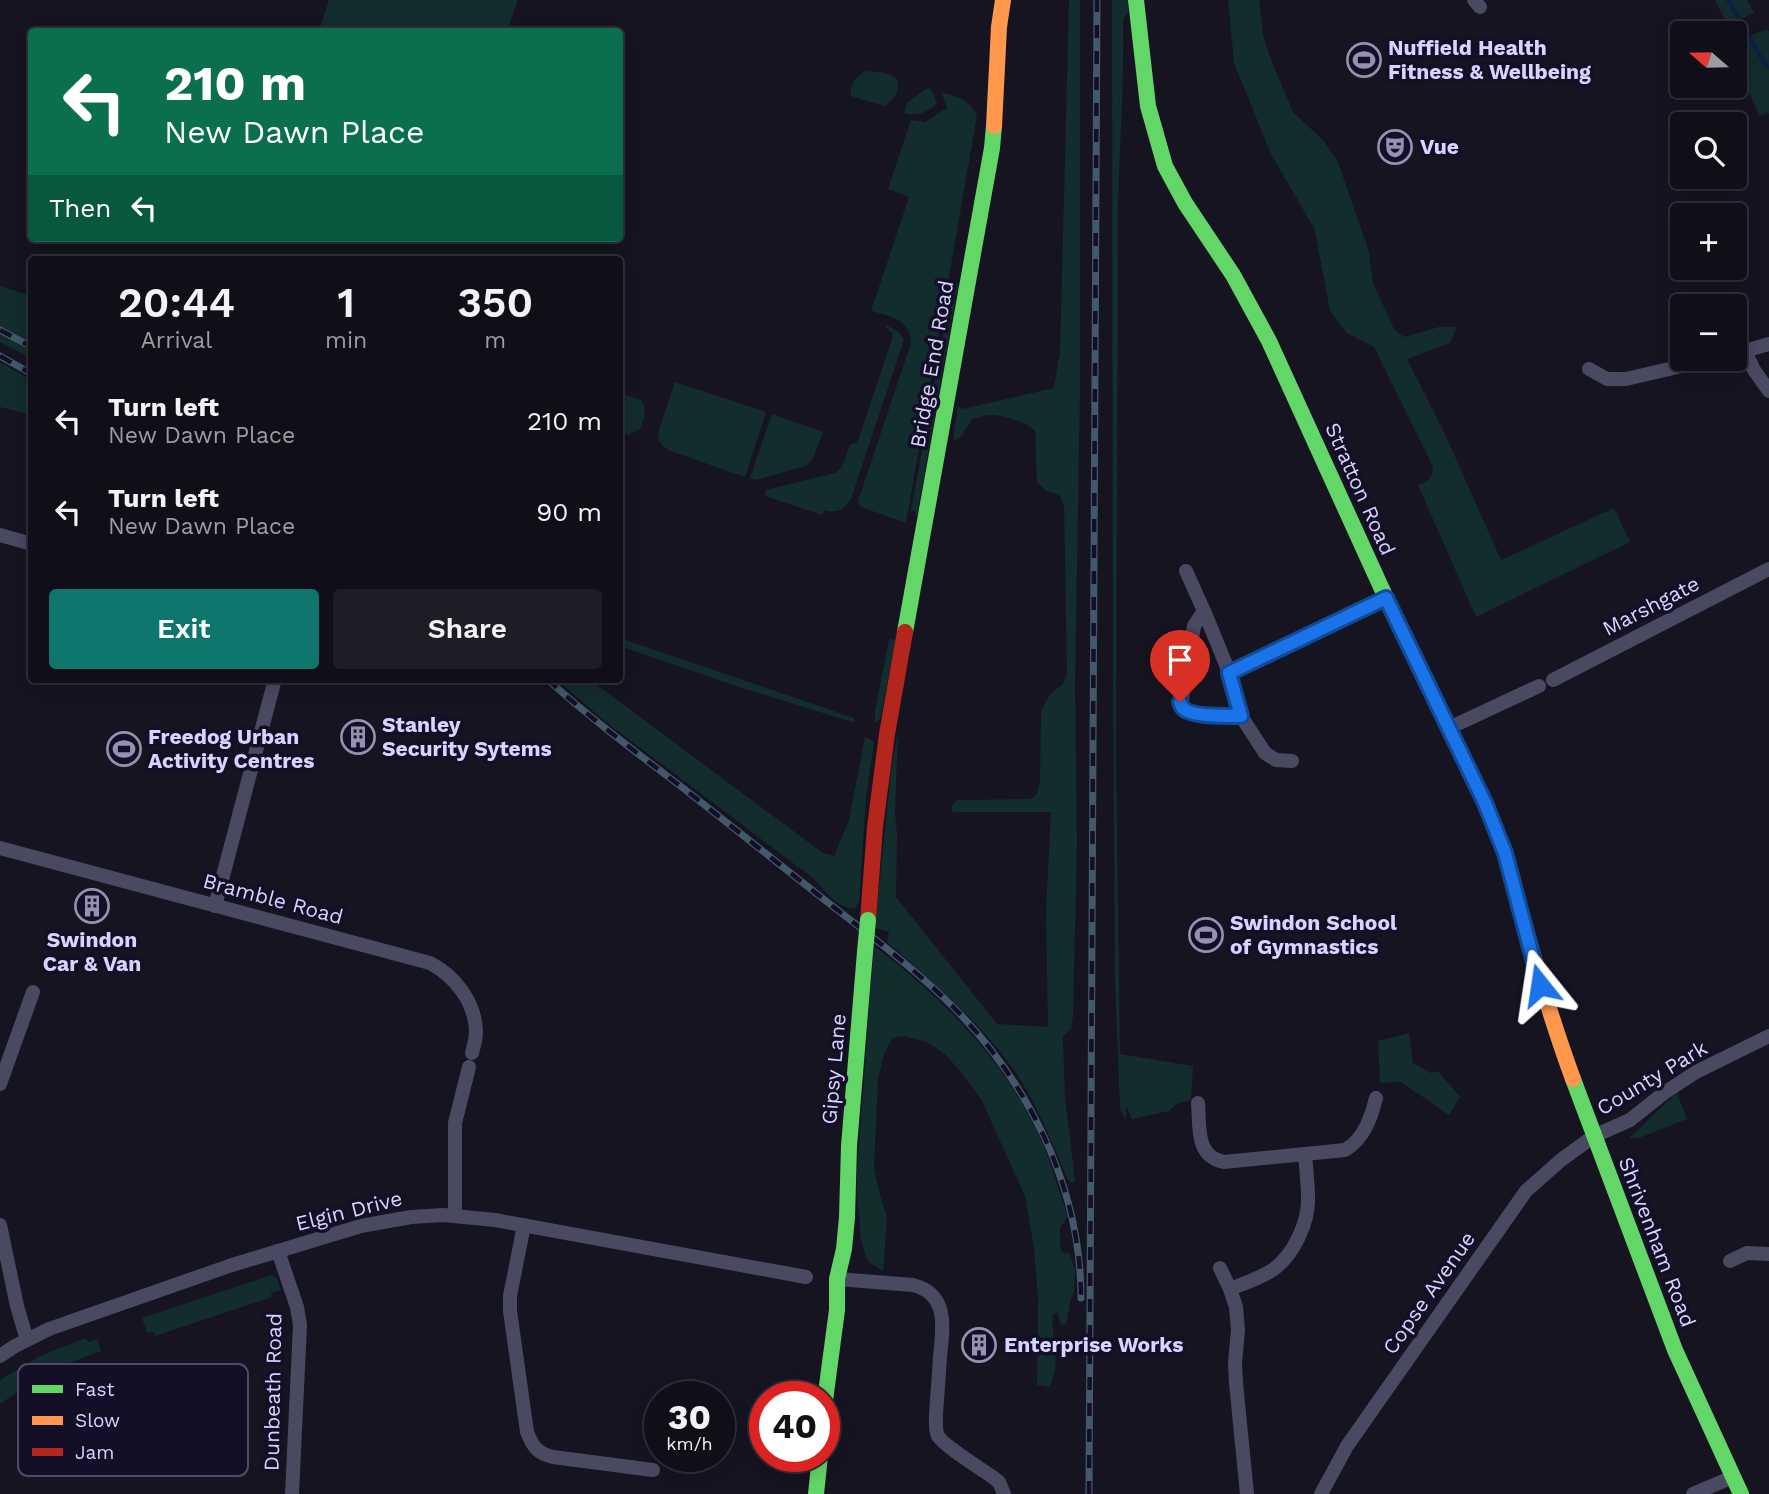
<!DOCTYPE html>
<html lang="en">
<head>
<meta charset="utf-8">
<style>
  body { margin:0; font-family:"Work Sans",sans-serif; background:#1e1d26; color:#f1f3f6; height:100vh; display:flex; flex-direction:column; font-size:26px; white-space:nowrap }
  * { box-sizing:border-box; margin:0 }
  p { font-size:23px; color:#9c9ca2 }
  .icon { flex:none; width:38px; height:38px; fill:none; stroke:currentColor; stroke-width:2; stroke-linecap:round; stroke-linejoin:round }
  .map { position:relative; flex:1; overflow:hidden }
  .drawer { position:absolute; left:28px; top:256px; width:595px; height:427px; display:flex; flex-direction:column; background:#100f19; border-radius:7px; box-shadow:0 4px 18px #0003,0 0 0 2px #302f38 }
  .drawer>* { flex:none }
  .guide { position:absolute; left:28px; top:28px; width:595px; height:214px; border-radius:7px; box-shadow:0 4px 18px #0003,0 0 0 2px #302f38; background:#0b6e4f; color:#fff; overflow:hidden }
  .needle { width:46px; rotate:290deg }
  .tools { position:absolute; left:1670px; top:21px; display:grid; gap:14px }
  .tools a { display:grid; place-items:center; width:77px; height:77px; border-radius:7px; background:#100f19; box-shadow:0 4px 18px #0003,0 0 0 2px #302f38; font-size:35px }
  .speed { position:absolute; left:644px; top:1381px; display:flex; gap:14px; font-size:35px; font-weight:700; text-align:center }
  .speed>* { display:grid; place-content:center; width:91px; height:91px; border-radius:50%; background:#100f19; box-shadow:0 4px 18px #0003,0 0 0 2px #302f38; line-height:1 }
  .speed small { font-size:18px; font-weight:400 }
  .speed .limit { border:10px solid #d22; background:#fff; color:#111 }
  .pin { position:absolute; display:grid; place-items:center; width:60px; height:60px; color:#fff; margin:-72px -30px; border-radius:50% 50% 50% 0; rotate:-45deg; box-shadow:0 0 7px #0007 }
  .pin .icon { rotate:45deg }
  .me { position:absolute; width:77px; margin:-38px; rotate:345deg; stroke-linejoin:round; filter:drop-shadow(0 0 5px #0008) }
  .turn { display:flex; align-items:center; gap:24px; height:147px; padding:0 21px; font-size:32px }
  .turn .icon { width:91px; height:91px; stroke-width:2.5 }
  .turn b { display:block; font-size:49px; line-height:60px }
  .then { display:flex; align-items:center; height:66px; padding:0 21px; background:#0003; gap:14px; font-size:26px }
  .eta { display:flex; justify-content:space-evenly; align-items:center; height:119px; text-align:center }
  .eta b { font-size:42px; font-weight:600; line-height:49px }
  .action { display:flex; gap:14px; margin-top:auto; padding:14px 21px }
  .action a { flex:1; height:80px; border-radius:7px; background:#0f766e; color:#fff; font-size:28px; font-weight:600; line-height:80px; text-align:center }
  .action a+a { background:#1e1d26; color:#f1f3f6 }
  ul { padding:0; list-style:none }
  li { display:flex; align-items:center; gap:21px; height:91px; padding:0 21px }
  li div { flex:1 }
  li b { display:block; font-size:26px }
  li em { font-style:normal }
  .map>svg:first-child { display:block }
  .green { fill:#132c2d }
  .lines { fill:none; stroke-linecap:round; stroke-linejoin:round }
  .stream { stroke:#0d2144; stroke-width:4.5 }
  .street { stroke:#4a4962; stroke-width:14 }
  .fast { stroke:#63d668; stroke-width:16 }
  .slow { stroke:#ff974d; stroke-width:16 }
  .jam { stroke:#b3261e; stroke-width:16 }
  .rail-casing { stroke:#43596b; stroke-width:7 }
  .rail { stroke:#130f26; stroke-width:4.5; stroke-dasharray:13; stroke-linecap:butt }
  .fast-bridge { stroke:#63d668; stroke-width:16 }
  .route-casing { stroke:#114b97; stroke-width:18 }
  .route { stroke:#1a73e8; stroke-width:12 }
  .labels { text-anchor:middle; stroke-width:7; stroke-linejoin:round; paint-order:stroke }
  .poi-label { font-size:21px; font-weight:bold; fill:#d9d4ff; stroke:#130f26; text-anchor:start }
  .street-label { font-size:21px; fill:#d9d4ff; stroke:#130f26 }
  .key { fill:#130f26; stroke:#4e4a67; stroke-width:2 }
  .key-label { font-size:19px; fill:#d9d4ff }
</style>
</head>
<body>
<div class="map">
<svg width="1769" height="1494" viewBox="0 0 1769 1494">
  <rect width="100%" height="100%" fill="#161421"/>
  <g class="green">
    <polygon points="329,0 518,0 507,31 319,31"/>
    <path d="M 1069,0 L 1080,0 L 1080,392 L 1075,684 L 1077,843 L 1073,1016 L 1071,1029 L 1063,1036 L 1065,1097 L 1075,1180 L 1072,1183 L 1068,1180 C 1051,1142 1036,1100 1011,1066 C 976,1018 931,980 887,942 L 889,932 L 875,928 L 891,769 L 898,732 L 895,812 L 897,834 L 896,897 L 997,1024 L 1048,1027 L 1046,908 L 1051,812 L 953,812 L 951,806 L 957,800 L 1031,799 L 1036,795 L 1040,781 L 1041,711 L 1050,694 L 1063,684 L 1067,673 L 1064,505 L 1059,495 L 1047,491 L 1037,483 L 1035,431 C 1028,422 1001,414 988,415 C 983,416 977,418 972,419 L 961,437 L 955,441 L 953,439 L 958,406 L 962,409 L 1054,388 L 1060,352 Z"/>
    <path d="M 1112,0 L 1128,0 L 1128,12 L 1123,19 C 1125,100 1116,180 1118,261 L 1116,756 L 1120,1054 L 1193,1066 L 1191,1100 L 1178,1103 L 1169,1111 L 1132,1119 L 1126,1106 L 1126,1119 L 1121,1111 L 1120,1105 L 1115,984 L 1113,687 Z"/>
    <path d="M 1228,0 L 1259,0 L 1263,35 L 1272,62 L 1293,112 L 1323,140 L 1338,162 L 1369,252 L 1373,283 L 1394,329 L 1404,337 L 1439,327 L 1457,327 L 1450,343 L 1407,359 L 1445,434 L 1501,560 L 1614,508 L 1630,542 L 1476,617 L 1418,485 C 1429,481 1432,478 1433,467 L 1374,347 L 1347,333 L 1330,311 L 1315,230 L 1271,154 L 1234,63 Z"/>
    <polygon points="1715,0 1747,0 1754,13 1727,25"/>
    <polygon points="1767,29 1769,32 1769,114 1768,112 1759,116 1735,58 1745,54 1739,40"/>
    <path d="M 867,71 C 882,72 906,73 896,94 C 892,101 890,103 884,106 L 851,96 C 849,83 856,76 867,71 Z"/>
    <path d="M 927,88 L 931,89 L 937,104 C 925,113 918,117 904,113 L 907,103 Z"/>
    <path d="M 941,92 C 959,98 968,98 977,116 L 906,523 L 861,507 L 858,501 L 911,343 C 910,318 891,317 871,311 L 909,197 L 888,189 L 911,120 L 925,122 L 947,108 Z"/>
    <polygon points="953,283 958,284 917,515 915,515 916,512 911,510"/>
    <polygon points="0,286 31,296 31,358 0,342"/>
    <path d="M 886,325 L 900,333 L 904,340 L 851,499 C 844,510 836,514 824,510 L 822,515 L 765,496 L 766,490 L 835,473 L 840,469 L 844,462 L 850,444 L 857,443 L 892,339 L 892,333 L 886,328 Z"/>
    <polygon points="0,362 31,380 31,415 0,407"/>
    <path d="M 675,382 L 766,412 L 745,477 L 668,450 C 659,444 657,439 659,429 Z"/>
    <path d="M 620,393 L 641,400 C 648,410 644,419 640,429 L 629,435 L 620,433 Z"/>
    <polygon points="772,414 823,432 813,459 806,466 756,480 750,478"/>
    <polygon points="620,638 854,718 855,723 733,685 620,646"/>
    <polygon points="889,639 896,640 880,719 875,723 875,711"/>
    <path d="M 556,679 L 589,679 L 823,853 L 834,856 L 849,820 L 865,737 L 873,741 L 874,744 L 866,798 L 859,902 L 855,909 C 836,907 825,891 813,878 L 607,723 Z"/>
    <path d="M 874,946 C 943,998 1009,1064 1043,1145 C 1053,1168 1059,1192 1068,1216 L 1060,1228 L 1060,1248 L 1064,1253 L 1070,1254 L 1075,1270 L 1074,1293 L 1070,1301 L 1067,1321 L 1064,1325 L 1060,1323 L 1057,1312 L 1053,1314 C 1050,1338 1063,1364 1049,1387 L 1037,1385 L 1038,1298 L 1034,1249 L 1025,1196 L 981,1099 L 965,1077 L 947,1056 L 935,1047 L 923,1041 L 904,1036 L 897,1037 L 892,1039 L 889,1044 L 884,1054 L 878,1079 L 874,1168 L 880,1195 L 887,1218 L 883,1271 L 869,1262 L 866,1257 L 861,1240 L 857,1193 L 857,1170 Z"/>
    <polygon points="1409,1033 1413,1063 1431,1073 1438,1071 1460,1097 1449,1115 1401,1082 1380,1083 1378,1041"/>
    <path d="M 1677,1093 L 1687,1119 L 1639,1138 L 1629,1138 C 1646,1124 1660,1107 1677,1093 Z"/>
    <polygon points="272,1275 277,1278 281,1290 271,1293 272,1297 155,1336 154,1332 147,1333 142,1318"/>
    <polygon points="86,1338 88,1342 97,1339 101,1351 59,1367 29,1384 0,1404 0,1380 40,1356"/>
  </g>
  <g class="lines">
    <polyline class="stream" points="1728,0 1763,61 1769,68"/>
    <g class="street">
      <polyline points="1474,0 1480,7"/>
      <polyline points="1745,351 1754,370 1769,391"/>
      <polyline points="1734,354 1769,344"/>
      <polyline points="1589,369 1607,379 1626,379 1712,359"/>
      <polyline points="0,535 32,544"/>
      <polyline points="1186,571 1204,611 1229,672 1241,716 1265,753 1276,760 1292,761"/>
      <path d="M 1204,611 L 1194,626 L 1181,705 C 1192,718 1225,715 1241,716"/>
      <polyline points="1229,672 1386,598"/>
      <polyline points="1553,680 1769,569"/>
      <polyline points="1449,728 1539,686"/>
      <path d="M 0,848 L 430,963 C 455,976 475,1002 476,1031 C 476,1038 474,1046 472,1053"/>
      <polyline points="215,906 275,679"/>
      <polyline points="0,1084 33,992"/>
      <path d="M 1198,1103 C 1200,1127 1195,1156 1224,1162 L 1345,1150 C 1364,1139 1371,1118 1376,1098"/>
      <polyline points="455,1215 455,1123 469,1067"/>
      <polyline points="0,1225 17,1306 27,1340"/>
      <path d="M 524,1225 L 510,1296 L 510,1311 L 527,1432 C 533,1447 537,1453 553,1457 L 653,1470"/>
      <polyline points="278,1251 297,1307 300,1325 292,1494"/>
      <polyline points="1730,1261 1747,1253 1769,1254"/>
      <polyline points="1220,1268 1230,1289"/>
      <path d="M 837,1279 L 913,1285 C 949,1294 943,1328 940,1356 C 939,1376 937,1396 936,1415 C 936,1422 935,1430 938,1436 C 944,1446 983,1470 994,1478 L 999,1482 L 1004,1494"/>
      <polyline points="0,1356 15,1346 49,1329 232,1265 361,1226 411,1217 443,1215 495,1220 806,1277"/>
      <path d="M 1247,1494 L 1236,1383 L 1235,1363 L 1238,1330 L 1236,1307 L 1230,1289 C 1245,1283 1261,1278 1274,1269 C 1294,1254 1309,1222 1308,1197 C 1308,1183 1306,1168 1305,1154"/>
      <polyline points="1321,1494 1347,1446 1526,1191 1561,1160 1594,1136 1630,1120 1664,1093 1696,1072 1769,1036"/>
      <polyline points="1693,1494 1733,1477"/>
    </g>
    <g class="fast">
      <polyline points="1136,0 1148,106 1165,166 1185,203 1233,275 1269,341 1386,598 1485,803 1505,853 1510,872"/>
      <polyline points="905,632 992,148 994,126"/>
      <polyline points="1573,1079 1675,1350 1741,1494"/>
      <polyline points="824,1408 837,1310 837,1279 844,1249 847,1217 849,1146 865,952"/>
      <polyline points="816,1494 820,1456"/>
    </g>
    <g class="slow">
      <polyline points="994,126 999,27 1003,0"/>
      <path d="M 1510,872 C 1529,942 1548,1011 1573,1079"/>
    </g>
    <polyline class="jam" points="868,920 875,827 887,734 905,632"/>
    <g class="rail-casing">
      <g id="rail">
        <polyline points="0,330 32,347"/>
        <polyline points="0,356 32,374"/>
        <path d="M 547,679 C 590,718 637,753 683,788 C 726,822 769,856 812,890 C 856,925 903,959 944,998 C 1025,1075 1081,1184 1081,1298"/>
        <polyline points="1089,1494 1097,0"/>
      </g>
    </g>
    <use href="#rail" class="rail"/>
    <polyline class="fast-bridge" points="865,952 868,920"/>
  </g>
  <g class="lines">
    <g class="route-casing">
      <path id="route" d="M 1180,702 C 1181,704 1181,706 1183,708 C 1190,717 1229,716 1241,716 L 1229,673 L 1386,598 L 1485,803 L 1505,853 L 1540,985"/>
    </g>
    <use href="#route" class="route"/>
  </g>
  <defs>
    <g id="stadium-ring" transform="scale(1.75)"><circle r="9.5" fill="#130f26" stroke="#9591b1" stroke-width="1.5"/><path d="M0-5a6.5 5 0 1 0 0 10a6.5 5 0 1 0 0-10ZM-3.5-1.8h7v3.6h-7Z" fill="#9591b1"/></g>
    <g id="theatre-ring" transform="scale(1.75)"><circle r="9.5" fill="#130f26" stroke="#9591b1" stroke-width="1.5"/><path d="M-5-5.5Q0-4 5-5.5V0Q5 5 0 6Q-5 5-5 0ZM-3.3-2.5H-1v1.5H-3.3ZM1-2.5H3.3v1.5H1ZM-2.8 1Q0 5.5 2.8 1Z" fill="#9591b1"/></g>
    <g id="building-ring" transform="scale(1.75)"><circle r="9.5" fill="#130f26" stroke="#9591b1" stroke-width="1.5"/><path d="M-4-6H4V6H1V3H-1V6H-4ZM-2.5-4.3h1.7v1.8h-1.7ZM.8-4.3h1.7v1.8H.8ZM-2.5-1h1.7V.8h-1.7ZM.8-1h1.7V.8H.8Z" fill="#9591b1"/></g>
  </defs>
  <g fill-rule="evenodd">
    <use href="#stadium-ring" x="1364" y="60"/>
    <use href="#theatre-ring" x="1395" y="147"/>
    <use href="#building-ring" x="358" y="737"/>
    <use href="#stadium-ring" x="124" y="749"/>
    <use href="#building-ring" x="92" y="906"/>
    <use href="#stadium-ring" x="1206" y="935"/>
    <use href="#building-ring" x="979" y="1345"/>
  </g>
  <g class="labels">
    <g class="poi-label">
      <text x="1388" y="55">Nuffield Health<tspan x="1388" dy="24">Fitness &amp; Wellbeing</tspan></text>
      <text x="1420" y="154">Vue</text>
      <text x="382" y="732">Stanley<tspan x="382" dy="24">Security Sytems</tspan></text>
      <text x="148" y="744">Freedog Urban<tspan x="148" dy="24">Activity Centres</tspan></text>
      <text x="1230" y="930">Swindon School<tspan x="1230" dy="24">of Gymnastics</tspan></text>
      <text x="92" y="947" text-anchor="middle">Swindon<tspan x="92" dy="24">Car &amp; Van</tspan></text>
      <text x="1004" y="1352">Enterprise Works</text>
    </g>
    <g class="street-label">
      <text transform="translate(932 364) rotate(-80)" y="7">Bridge End Road</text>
      <text transform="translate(1360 489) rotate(66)" y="7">Stratton Road</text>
      <text transform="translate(1651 606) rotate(-27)" y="7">Marshgate</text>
      <text transform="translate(273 899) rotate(15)" y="7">Bramble Road</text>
      <text transform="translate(834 1069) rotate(-85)" y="7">Gipsy Lane</text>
      <text transform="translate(1652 1078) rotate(-31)" y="7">County Park</text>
      <text transform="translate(349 1211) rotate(-14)" y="7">Elgin Drive</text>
      <text transform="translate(1657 1242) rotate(69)" y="7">Shrivenham Road</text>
      <text transform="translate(1429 1293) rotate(-55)" y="7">Copse Avenue</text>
      <text transform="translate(273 1392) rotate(-89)" y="7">Dunbeath Road</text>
    </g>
  </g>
  <rect x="18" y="1364" width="230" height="112" rx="10" class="key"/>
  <rect x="32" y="1385" width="31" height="8" fill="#63d668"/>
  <rect x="32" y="1416" width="31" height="9" fill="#ff974d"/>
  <rect x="32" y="1448" width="31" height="8" fill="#b3261e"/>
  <g class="key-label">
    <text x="75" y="1396">Fast</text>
    <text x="75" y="1427">Slow</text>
    <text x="75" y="1459">Jam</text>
  </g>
</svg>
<div class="tools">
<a><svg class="needle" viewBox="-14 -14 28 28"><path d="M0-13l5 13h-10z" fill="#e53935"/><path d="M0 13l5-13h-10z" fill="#9c9ca2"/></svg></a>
<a><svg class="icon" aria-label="search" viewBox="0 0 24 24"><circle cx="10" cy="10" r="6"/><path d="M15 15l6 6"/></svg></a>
<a>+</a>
<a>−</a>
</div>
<div class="speed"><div>30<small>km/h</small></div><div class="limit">40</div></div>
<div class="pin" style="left:1180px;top:702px;background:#d93025"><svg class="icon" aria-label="arrive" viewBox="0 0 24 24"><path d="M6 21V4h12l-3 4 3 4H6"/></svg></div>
<svg class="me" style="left:1540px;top:985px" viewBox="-20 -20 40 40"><path d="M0-17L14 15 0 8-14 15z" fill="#1a73e8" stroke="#fff" stroke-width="4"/></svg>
<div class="guide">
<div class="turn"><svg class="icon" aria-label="left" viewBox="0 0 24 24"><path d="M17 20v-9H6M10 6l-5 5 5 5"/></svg><div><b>210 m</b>New Dawn Place</div></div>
<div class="then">Then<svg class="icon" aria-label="left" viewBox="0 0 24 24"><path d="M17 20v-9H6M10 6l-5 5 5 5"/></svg></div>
</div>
<section class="drawer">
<div class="eta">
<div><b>20:44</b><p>Arrival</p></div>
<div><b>1</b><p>min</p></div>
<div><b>350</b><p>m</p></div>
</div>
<ul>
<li><svg class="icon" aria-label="left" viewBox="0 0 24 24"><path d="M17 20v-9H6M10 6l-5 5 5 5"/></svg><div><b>Turn left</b><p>New Dawn Place</p></div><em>210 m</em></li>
<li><svg class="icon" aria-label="left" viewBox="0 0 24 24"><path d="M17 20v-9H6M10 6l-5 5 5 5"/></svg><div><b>Turn left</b><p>New Dawn Place</p></div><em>90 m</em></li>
</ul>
<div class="action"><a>Exit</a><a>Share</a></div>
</section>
</div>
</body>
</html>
